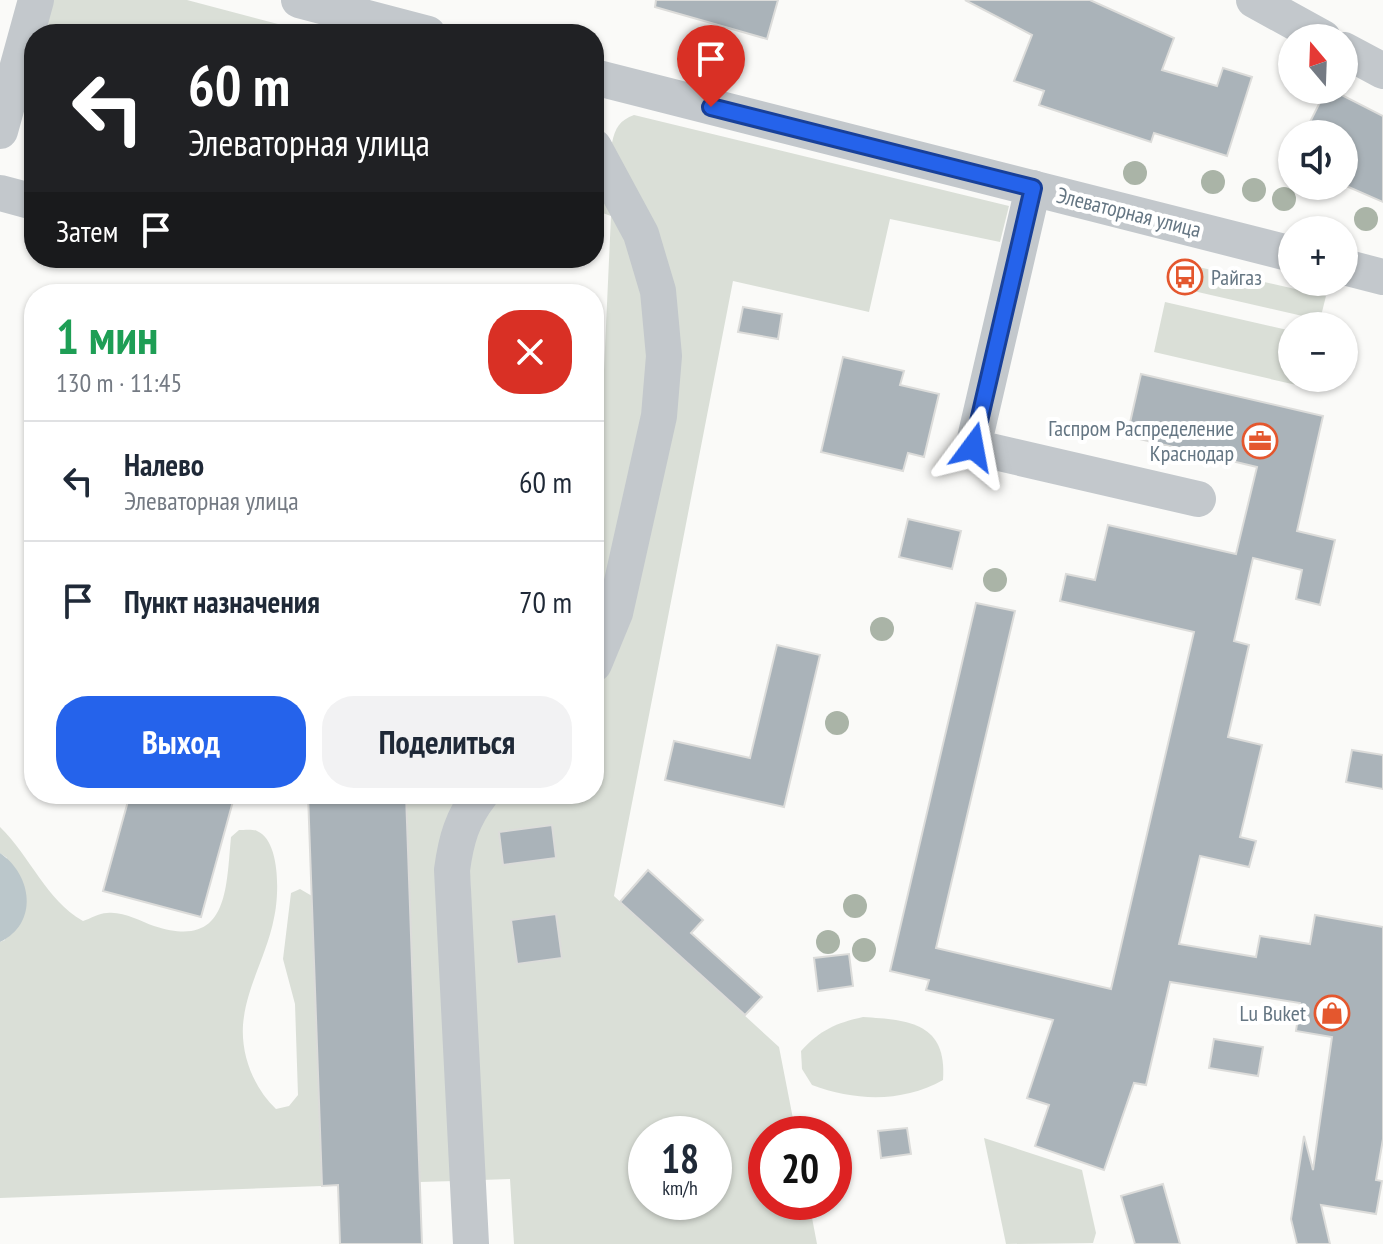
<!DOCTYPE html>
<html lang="ru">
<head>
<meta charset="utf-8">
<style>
  body { margin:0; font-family:"PT Sans Narrow",sans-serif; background:#f2f2f3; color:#1f2937; height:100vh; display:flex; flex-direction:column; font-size:30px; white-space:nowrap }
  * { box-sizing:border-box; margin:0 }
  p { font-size:26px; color:#747a83 }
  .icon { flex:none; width:44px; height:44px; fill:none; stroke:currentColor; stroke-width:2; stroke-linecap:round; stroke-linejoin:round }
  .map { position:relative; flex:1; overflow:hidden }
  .side { position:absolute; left:24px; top:284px; width:580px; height:520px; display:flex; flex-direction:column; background:#fff; border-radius:32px; box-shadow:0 2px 6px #0004 }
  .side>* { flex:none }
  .hud { position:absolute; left:24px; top:24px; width:580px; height:244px; border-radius:32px; box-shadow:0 2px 6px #0004; background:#202124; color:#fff; overflow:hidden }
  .needle { width:52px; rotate:341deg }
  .controls { position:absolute; left:1278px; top:24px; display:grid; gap:16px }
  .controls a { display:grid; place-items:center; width:80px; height:80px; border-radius:50%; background:#fff; box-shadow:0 2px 6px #0004; font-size:40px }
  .speed { position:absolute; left:628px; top:1116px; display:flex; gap:16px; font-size:40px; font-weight:700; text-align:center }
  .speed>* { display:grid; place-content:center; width:104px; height:104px; border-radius:50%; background:#fff; box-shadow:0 2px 6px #0004; line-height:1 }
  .speed small { font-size:20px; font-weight:400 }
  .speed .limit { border:12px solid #d22; background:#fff; color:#111 }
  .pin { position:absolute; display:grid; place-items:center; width:68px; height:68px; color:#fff; margin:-82px -34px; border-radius:50% 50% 50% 0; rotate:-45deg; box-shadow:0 0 8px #0007 }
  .pin .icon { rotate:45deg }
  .me { position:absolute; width:88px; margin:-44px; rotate:13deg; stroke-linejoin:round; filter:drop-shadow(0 0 6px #0008) }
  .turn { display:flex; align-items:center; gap:28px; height:168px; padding:0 32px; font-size:36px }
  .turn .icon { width:104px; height:104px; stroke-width:2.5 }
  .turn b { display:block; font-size:56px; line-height:68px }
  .then { display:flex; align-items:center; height:76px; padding:0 32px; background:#0003; gap:16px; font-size:30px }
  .round { display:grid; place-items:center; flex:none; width:84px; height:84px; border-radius:32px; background:#f2f2f3 }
  .summary { display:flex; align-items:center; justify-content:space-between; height:136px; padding:0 32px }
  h1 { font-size:48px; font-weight:600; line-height:60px; color:#1e9e55 }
  .cta { display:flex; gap:16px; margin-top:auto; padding:16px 32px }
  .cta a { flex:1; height:92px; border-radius:32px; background:#2563eb; color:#fff; font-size:32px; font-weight:600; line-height:92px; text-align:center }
  .cta a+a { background:#f2f2f3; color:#1f2937 }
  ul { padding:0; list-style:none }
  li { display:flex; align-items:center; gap:24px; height:120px; padding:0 32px; border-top:2px solid #e0e1e3 }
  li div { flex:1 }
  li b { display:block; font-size:30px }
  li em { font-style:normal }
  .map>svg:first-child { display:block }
  .green { fill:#dadfd7; fill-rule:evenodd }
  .water { fill:#bbc7cb }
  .building { fill:#aab3b9; stroke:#dcdcda; stroke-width:2 }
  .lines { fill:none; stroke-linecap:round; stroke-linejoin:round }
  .minor { stroke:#c3c8cc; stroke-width:36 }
  .tree { fill:#aab4a7 }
  .route-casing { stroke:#184099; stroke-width:20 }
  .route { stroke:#2563eb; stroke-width:14 }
  .labels { text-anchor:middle; stroke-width:8; stroke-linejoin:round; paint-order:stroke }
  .street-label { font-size:22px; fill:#657683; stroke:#fff }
  .poi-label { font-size:22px; fill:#657683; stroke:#fff; text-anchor:end }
</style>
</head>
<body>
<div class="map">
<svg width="1383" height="1244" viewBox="0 0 1383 1244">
  <rect width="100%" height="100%" fill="#fafaf8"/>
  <g class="green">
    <polygon points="47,0 187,0 316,34 70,34 40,26"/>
    <path d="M 634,115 L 1009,206 L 1000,242 L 890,219 L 869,312 L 733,281 L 614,896 L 779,1047 L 796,1134 L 766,1134 L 766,1202 L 809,1202 L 817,1244 L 514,1244 L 510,1179 L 481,1180 L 469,849 L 497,794 L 594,794 L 594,690 L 605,675 L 671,415 L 612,143 C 615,128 620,120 634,115 ZM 646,1134 L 714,1134 L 714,1202 L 646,1202 Z"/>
    <polygon points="594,162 632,230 655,376 594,643 594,482 600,458 611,216 594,210"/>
    <polygon points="1194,266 1326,296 1320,320 1189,290"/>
    <polygon points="1165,302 1292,331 1292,378 1307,378 1305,387 1154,352"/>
    <polygon points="406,794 468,794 455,1181 420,1182"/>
    <path d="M 0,827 C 31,857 45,899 83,921 C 90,919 99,913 107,913 C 123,911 140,921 154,926 C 228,950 226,891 231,837 L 239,830 C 244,830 253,829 257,831 C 281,841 279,897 274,918 C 267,955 246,987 243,1025 C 241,1056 254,1088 276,1109 L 289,1106 L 298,1095 L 295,1004 L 283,959 L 291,893 L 300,889 L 312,896 L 322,1186 L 0,1198 L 0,942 L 5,940 L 7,858 L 0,853 Z"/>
    <path d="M 863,1017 C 910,1020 947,1023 943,1080 C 902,1103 855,1101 812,1085 L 802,1069 L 801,1051 C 820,1030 836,1023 863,1017 Z"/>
    <polygon points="984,1138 1082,1170 1096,1233 1093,1243 1006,1244"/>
  </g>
  <path class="water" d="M 0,853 C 32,875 39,923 0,942 Z"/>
  <g class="building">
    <polygon points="656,0 778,0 767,39 655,7"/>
    <polygon points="965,0 1090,0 1174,38 1162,70 1217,86 1223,68 1252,77 1227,156 1154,133 1151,142 1039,105 1044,91 1014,81 1032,35"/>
    <polygon points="1326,90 1332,90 1383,116 1383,202 1344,185 1344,134 1304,134"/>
    <polygon points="743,307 782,314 778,339 738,332"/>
    <polygon points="843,357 904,371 900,385 939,394 924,457 908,453 903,471 821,452"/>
    <polygon points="1141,374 1323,416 1297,531 1335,540 1320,605 1296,599 1302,570 1253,558 1234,641 1249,645 1228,737 1262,745 1240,837 1256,841 1249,867 1200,856 1179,944 1256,957 1260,936 1310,944 1315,915 1383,927 1383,1139 1376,1180 1382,1181 1376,1214 1321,1205 1330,1244 1297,1244 1291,1219 1304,1136 1313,1170 1332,1037 1296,1031 1300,1003 1170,982 1146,1085 1134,1083 1104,1170 1035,1146 1049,1105 1027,1098 1053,1020 926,990 929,980 890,971 976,603 1015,611 936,948 1111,989 1194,632 1060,601 1066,574 1095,580 1108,525 1236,554 1257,467 1127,436"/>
    <polygon points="908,519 961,531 952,569 899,557"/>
    <polygon points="777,645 820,655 784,807 665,780 674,741 750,758"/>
    <polygon points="1352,750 1383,755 1383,789 1346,782"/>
    <polygon points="130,794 235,794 201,917 103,891"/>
    <polygon points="308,794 406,794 422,1244 340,1244 338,1185 322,1186"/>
    <polygon points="552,825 556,858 503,865 499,832"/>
    <polygon points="648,870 703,920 691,933 762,997 745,1015 620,902"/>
    <polygon points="556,914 562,958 517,964 511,920"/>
    <polygon points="849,954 853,986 818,991 814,958"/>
    <polygon points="1214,1039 1263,1047 1258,1076 1209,1068"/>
    <polygon points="907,1128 911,1154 881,1158 878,1131"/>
    <polygon points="1163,1184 1180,1244 1135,1244 1121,1196"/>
  </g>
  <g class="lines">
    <g class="minor">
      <polyline points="299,0 428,34"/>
      <polyline points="1254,0 1323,38"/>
      <polyline points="1344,50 1383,71"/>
      <polyline points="594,77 1292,254"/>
      <polyline points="0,131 36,0"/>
      <polyline points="594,147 641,234 658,291 664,356 659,416 615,613 594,664"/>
      <polyline points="1033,188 973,447 1198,499"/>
      <polyline points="0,193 34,202"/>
      <polyline points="1344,267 1383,277"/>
      <path d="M 471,1244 L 452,870 C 456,840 462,818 481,794"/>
    </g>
  </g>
  <g class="tree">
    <circle cx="1135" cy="173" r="12"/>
    <circle cx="1213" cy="182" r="12"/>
    <circle cx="1254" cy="190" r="12"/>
    <circle cx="1284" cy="199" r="12"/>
    <circle cx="1366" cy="219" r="12"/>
    <circle cx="995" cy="580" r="12"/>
    <circle cx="882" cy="629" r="12"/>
    <circle cx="837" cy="723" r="12"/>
    <circle cx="855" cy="906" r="12"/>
    <circle cx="828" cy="942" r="12"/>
    <circle cx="864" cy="950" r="12"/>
  </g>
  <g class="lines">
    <g class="route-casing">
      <polyline id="route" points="711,107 1033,188 973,447"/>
    </g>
    <use href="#route" class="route"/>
  </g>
  <defs>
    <g id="bus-ring" transform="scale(1.8)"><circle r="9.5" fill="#fff" stroke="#e4572e" stroke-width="1.5"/><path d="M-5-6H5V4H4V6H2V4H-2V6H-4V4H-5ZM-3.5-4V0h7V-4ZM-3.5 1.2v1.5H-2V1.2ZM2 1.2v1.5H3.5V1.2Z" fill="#e4572e"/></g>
    <g id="office-ring" transform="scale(1.8)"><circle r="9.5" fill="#fff" stroke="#e4572e" stroke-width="1.5"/><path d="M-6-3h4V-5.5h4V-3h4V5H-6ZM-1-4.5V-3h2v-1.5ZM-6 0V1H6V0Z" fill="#e4572e"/></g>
    <g id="shop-ring" transform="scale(1.8)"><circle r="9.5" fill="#fff" stroke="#e4572e" stroke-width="1.5"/><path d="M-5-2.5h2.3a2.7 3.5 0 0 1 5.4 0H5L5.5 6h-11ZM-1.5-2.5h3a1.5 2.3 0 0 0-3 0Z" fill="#e4572e"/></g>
  </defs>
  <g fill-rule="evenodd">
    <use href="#bus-ring" x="1185" y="277"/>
    <use href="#office-ring" x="1260" y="441"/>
    <use href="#shop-ring" x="1332" y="1013"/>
  </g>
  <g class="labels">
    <g class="street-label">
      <text transform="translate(1129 212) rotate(14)" y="8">Элеваторная улица</text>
    </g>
    <g class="poi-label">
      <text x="1211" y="285" text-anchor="start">Райгаз</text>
      <text x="1234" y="436">Гаспром Распределение<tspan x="1234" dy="25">Краснодар</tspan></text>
      <text x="1306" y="1021">Lu Buket</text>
    </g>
  </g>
</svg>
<div class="controls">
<a><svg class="needle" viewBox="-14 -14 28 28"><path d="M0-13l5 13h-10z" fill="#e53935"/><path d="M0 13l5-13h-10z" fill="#747a83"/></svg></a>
<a><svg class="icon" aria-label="sound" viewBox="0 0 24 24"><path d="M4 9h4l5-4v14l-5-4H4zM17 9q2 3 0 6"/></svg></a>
<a>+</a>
<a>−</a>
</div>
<div class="speed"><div>18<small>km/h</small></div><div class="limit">20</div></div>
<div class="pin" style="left:711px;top:107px;background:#d93025"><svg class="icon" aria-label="arrive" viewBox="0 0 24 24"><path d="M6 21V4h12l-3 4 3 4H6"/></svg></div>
<svg class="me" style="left:973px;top:447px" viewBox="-20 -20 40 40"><path d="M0-17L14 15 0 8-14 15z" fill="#2563eb" stroke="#fff" stroke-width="4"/></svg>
<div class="hud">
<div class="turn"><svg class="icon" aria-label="left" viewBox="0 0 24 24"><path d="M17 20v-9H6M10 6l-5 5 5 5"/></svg><div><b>60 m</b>Элеваторная улица</div></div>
<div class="then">Затем<svg class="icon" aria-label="arrive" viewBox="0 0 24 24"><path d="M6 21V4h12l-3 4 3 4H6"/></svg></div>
</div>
<section class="side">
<div class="summary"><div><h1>1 мин</h1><p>130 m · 11:45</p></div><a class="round" style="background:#d93025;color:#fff"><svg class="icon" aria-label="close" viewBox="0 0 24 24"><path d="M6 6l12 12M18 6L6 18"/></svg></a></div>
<ul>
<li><svg class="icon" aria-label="left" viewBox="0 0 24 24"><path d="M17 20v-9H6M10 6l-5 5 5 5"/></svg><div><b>Налево</b><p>Элеваторная улица</p></div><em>60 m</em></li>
<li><svg class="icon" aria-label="arrive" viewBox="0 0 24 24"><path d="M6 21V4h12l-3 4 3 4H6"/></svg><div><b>Пункт назначения</b></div><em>70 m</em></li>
</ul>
<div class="cta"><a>Выход</a><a>Поделиться</a></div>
</section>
</div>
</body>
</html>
